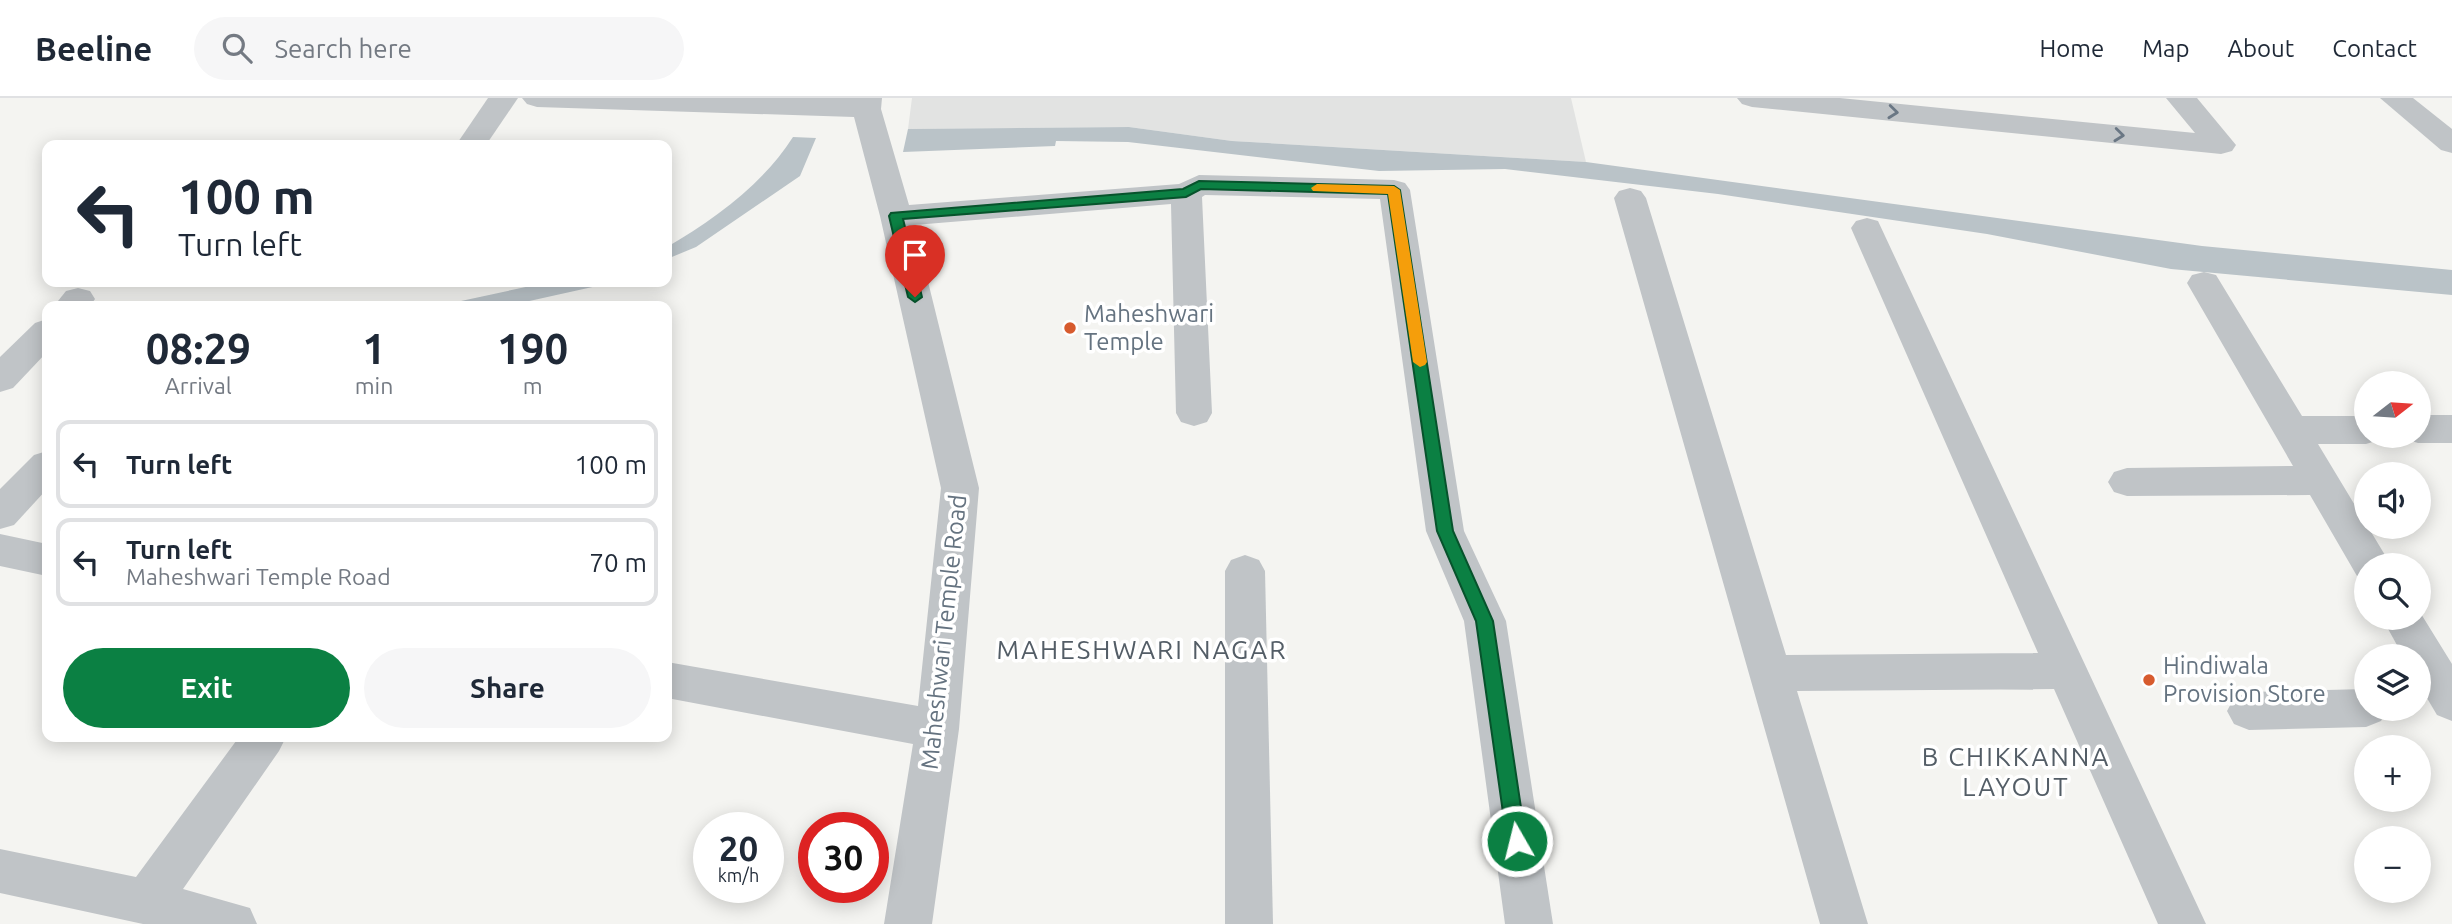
<!DOCTYPE html>
<html lang="en">
<head>
<meta charset="utf-8">
<style>
  body { margin:0; font-family:Ubuntu,sans-serif; background:#f6f6f7; color:#1f2937; height:100vh; display:flex; flex-direction:column; font-size:26px; white-space:nowrap }
  * { box-sizing:border-box; margin:0 }
  p { font-size:23px; color:#747a83 }
  .icon { flex:none; width:38px; height:38px; fill:none; stroke:currentColor; stroke-width:2; stroke-linecap:round; stroke-linejoin:round }
  .map { position:relative; flex:1; overflow:hidden }
  .details { position:absolute; left:42px; top:203px; width:630px; height:441px; display:flex; flex-direction:column; background:#fff; border-radius:14px; box-shadow:0 4px 18px #0003 }
  .details>* { flex:none }
  .guide { position:absolute; left:42px; top:42px; width:630px; height:147px; border-radius:14px; box-shadow:0 4px 18px #0003; background:#fff; color:#1f2937; overflow:hidden }
  .needle { width:46px; rotate:73deg }
  .controls { position:absolute; left:2354px; top:273px; display:grid; gap:14px }
  .controls a { display:grid; place-items:center; width:77px; height:77px; border-radius:50%; background:#fff; box-shadow:0 4px 18px #0003; font-size:35px }
  .speed { position:absolute; left:693px; top:714px; display:flex; gap:14px; font-size:35px; font-weight:700; text-align:center }
  .speed>* { display:grid; place-content:center; width:91px; height:91px; border-radius:50%; background:#fff; box-shadow:0 4px 18px #0003; line-height:1 }
  .speed small { font-size:18px; font-weight:400 }
  .speed .limit { border:10px solid #d22; background:#fff; color:#111 }
  .pin { position:absolute; display:grid; place-items:center; width:60px; height:60px; color:#fff; margin:-72px -30px; border-radius:50% 50% 50% 0; rotate:-45deg; box-shadow:0 0 7px #0007 }
  .pin .icon { rotate:45deg }
  .me { position:absolute; width:77px; margin:-38px; rotate:352deg; stroke-linejoin:round; filter:drop-shadow(0 0 5px #0008) }
  .turn { display:flex; align-items:center; gap:24px; height:147px; padding:0 21px; font-size:32px }
  .turn .icon { width:91px; height:91px; stroke-width:2.5 }
  .turn b { display:block; font-size:49px; line-height:60px }
  .eta { display:flex; justify-content:space-evenly; align-items:center; height:119px; text-align:center }
  .eta b { font-size:42px; font-weight:700; line-height:49px }
  .button { display:flex; gap:14px; margin-top:auto; padding:14px 21px }
  .button a { flex:1; height:80px; border-radius:42px; background:#0b8043; color:#fff; font-size:28px; font-weight:700; line-height:80px; text-align:center }
  .button a+a { background:#f6f6f7; color:#1f2937 }
  ul { padding:0; list-style:none }
  li { display:flex; align-items:center; gap:21px; height:88px; margin:0 14px 10px; padding:0 7px; border:4px solid #e0e1e3; border-radius:14px }
  li div { flex:1 }
  li b { display:block; font-size:26px }
  li em { font-style:normal }
  header { display:flex; align-items:center; gap:42px; box-sizing:border-box; height:98px; padding:0 35px; background:#fff; border-bottom:2px solid #e0e1e3 }
  header strong { font-size:33px }
  nav { display:flex; gap:38px; margin-inline-start:auto; font-size:24px }
  .search { width:490px; height:63px; background:#f6f6f7; display:flex; align-items:center; gap:18px; box-sizing:border-box; padding:0 24px; border-radius:38px; color:#747a83; font-size:26px }
  .map>svg:first-child { display:block }
  .built { fill:#e2e3e2 }
  .water { fill:#bac3c8 }
  .lines { fill:none; stroke-linecap:round; stroke-linejoin:round }
  .minor { fill:#c0c4c7; fill-rule:evenodd }
  .oneway { stroke:#6a7784 }
  .route { fill:#0b8043; stroke:#07532c; stroke-width:2 }
  .slow { fill:#f59e0b }
  .poi-dot { fill:#d75b2e; stroke:#fff; stroke-width:2.5 }
  .labels { text-anchor:middle; stroke-width:7; stroke-linejoin:round; paint-order:stroke }
  .poi-label { font-size:24px; fill:#657380; stroke:#fff; text-anchor:start }
  .street-label { font-size:24px; fill:#657380; stroke:#fff }
  .neighbourhood-label { font-size:26px; letter-spacing:2px; fill:#535d66; stroke:#fff }
</style>
</head>
<body>
<header>
<strong>Beeline</strong>
<div class="search"><svg class="icon" aria-label="search" viewBox="0 0 24 24"><circle cx="10" cy="10" r="6"/><path d="M15 15l6 6"/></svg>Search here</div>
<nav><a>Home</a><a>Map</a><a>About</a><a>Contact</a></nav>
</header>
<div class="map">
<svg width="2452" height="826" viewBox="0 0 2452 826">
  <rect width="100%" height="100%" fill="#f4f4f1"/>
  <polygon class="built" points="912,0 1571,0 1586,64 1232,43 1129,29 908,31"/>
  <g class="water">
    <polygon points="1129,29 1232,43 1586,64 2202,148 2452,172 2452,197 2171,171 1987,136 1718,96 1505,71 1379,73 1128,44 1056,43 1055,48 903,54 908,31"/>
    <path d="M 793,39 L 816,40 L 800,78 L 696,149 L 667,161 L 667,149 C 715,121 763,86 793,39 Z"/>
    <polygon points="549,184 615,184 507,208 91,208 96,203 416,208 461,203"/>
  </g>
  <g class="lines">
    <g class="minor">
      <polygon points="488,0 518,0 486,47 456,47"/>
      <polygon points="522,0 882,0 881,11 909,107 1179,86 1199,77 1394,82 1405,85 1410,92 1464,433 1506,523 1553,826 1505,826 1464,523 1426,433 1380,101 1205,97 1202,99 1212,315 1207,324 1194,328 1181,324 1176,315 1171,106 914,127 979,390 959,631 932,826 884,826 913,646 667,600 667,564 918,608 941,390 880,118 854,19 537,9 527,6"/>
      <polygon points="1737,0 1840,0 2195,35 2166,0 2197,0 2236,47 2232,53 2221,56 1752,9 1742,6"/>
      <polygon points="2380,0 2413,0 2452,31 2452,55 2441,52"/>
      <polygon points="1630,90 1641,93 1646,100 1786,557 2038,555 1851,130 1856,123 1867,120 1878,123 2206,826 2158,826 2054,591 1797,593 1868,826 1820,826 1614,100 1619,93"/>
      <polygon points="2204,174 2216,177 2302,318 2366,318 2366,338 2381,338 2379,342 2366,346 2318,346 2391,467 2366,467 2366,481 2357,478 2310,397 2127,398 2114,394 2108,384 2114,374 2127,370 2293,368 2187,185 2192,177"/>
      <polygon points="78,190 90,193 95,201 90,208 54,208 66,193"/>
      <polygon points="47,221 47,254 13,290 0,294 0,259 35,225"/>
      <polygon points="2418,317 2452,317 2452,345 2418,345 2405,341 2403,338 2418,338"/>
      <polygon points="47,353 47,391 14,427 0,431 0,391 34,357"/>
      <polygon points="0,436 47,446 47,478 0,468"/>
      <polygon points="1245,457 1259,462 1265,473 1273,826 1225,826 1225,473 1231,462"/>
      <polygon points="2418,511 2452,566 2452,623 2437,617 2418,585 2418,558 2403,558 2382,520 2418,520"/>
      <polygon points="2366,591 2366,611 2387,611 2381,623 2366,629 2249,632 2234,626 2227,613 2234,600 2249,594"/>
      <polygon points="239,639 286,639 279,653 183,791 250,810 257,826 143,826 0,795 0,751 136,779"/>
    </g>
  </g>
  <defs><path id="oneway-chevron" d="M-2-3.5L2.5 0L-2 3.5" fill="none" stroke-width="1.6" stroke-linecap="round" stroke-linejoin="round" transform="scale(1.75)"/></defs>
  <g class="oneway">
    <use href="#oneway-chevron" transform="translate(1893 14) rotate(6)"/>
    <use href="#oneway-chevron" transform="translate(2119 37) rotate(6)"/>
  </g>
  <polygon class="route" points="1199,83 1394,88 1400,92 1453,433 1493,523 1526,743 1523,750 1517,752 1510,750 1507,743 1476,523 1437,433 1388,96 1201,91 1186,99 903,121 922,199 915,204 908,199 889,118 891,115 1183,91"/>
  <polygon class="slow" points="1317,86 1394,88 1400,92 1427,264 1425,267 1420,269 1413,264 1388,96 1313,93 1311,90"/>
  <g class="poi-dot">
    <circle cx="1070" cy="230" r="7"/>
    <circle cx="2149" cy="582" r="7"/>
  </g>
  <g class="labels">
    <g class="poi-label">
      <text x="1084" y="224">Maheshwari<tspan x="1084" dy="28">Temple</tspan></text>
      <text x="2163" y="576">Hindiwala<tspan x="2163" dy="28">Provision Store</tspan></text>
    </g>
    <g class="street-label">
      <text transform="translate(944 534) rotate(-84)" y="8">Maheshwari Temple Road</text>
    </g>
    <g class="neighbourhood-label">
      <text x="1142" y="561">MAHESHWARI NAGAR</text>
      <text x="2016" y="668">B CHIKKANNA<tspan x="2016" dy="30">LAYOUT</tspan></text>
    </g>
  </g>
</svg>
<div class="controls">
<a><svg class="needle" viewBox="-14 -14 28 28"><path d="M0-13l5 13h-10z" fill="#e53935"/><path d="M0 13l5-13h-10z" fill="#747a83"/></svg></a>
<a><svg class="icon" aria-label="sound" viewBox="0 0 24 24"><path d="M4 9h4l5-4v14l-5-4H4zM17 9q2 3 0 6"/></svg></a>
<a><svg class="icon" aria-label="search" viewBox="0 0 24 24"><circle cx="10" cy="10" r="6"/><path d="M15 15l6 6"/></svg></a>
<a><svg class="icon" aria-label="layers" viewBox="0 0 24 24"><path d="M12 4l9 5-9 5-9-5zM3 14l9 5 9-5"/></svg></a>
<a>+</a>
<a>−</a>
</div>
<div class="speed"><div>20<small>km/h</small></div><div class="limit">30</div></div>
<div class="pin" style="left:915px;top:199px;background:#d93025"><svg class="icon" aria-label="arrive" viewBox="0 0 24 24"><path d="M6 21V4h12l-3 4 3 4H6"/></svg></div>
<svg class="me" style="left:1517px;top:743px" viewBox="-20 -20 40 40"><circle r="17" fill="#0b8043" stroke="#fff" stroke-width="3"/><path d="M0-11L8 9 0 5-8 9z" fill="#fff"/></svg>
<div class="guide">
<div class="turn"><svg class="icon" aria-label="left" viewBox="0 0 24 24"><path d="M17 20v-9H6M10 6l-5 5 5 5"/></svg><div><b>100 m</b>Turn left</div></div>
</div>
<section class="details">
<div class="eta">
<div><b>08:29</b><p>Arrival</p></div>
<div><b>1</b><p>min</p></div>
<div><b>190</b><p>m</p></div>
</div>
<ul>
<li><svg class="icon" aria-label="left" viewBox="0 0 24 24"><path d="M17 20v-9H6M10 6l-5 5 5 5"/></svg><div><b>Turn left</b></div><em>100 m</em></li>
<li><svg class="icon" aria-label="left" viewBox="0 0 24 24"><path d="M17 20v-9H6M10 6l-5 5 5 5"/></svg><div><b>Turn left</b><p>Maheshwari Temple Road</p></div><em>70 m</em></li>
</ul>
<div class="button"><a>Exit</a><a>Share</a></div>
</section>
</div>
</body>
</html>
